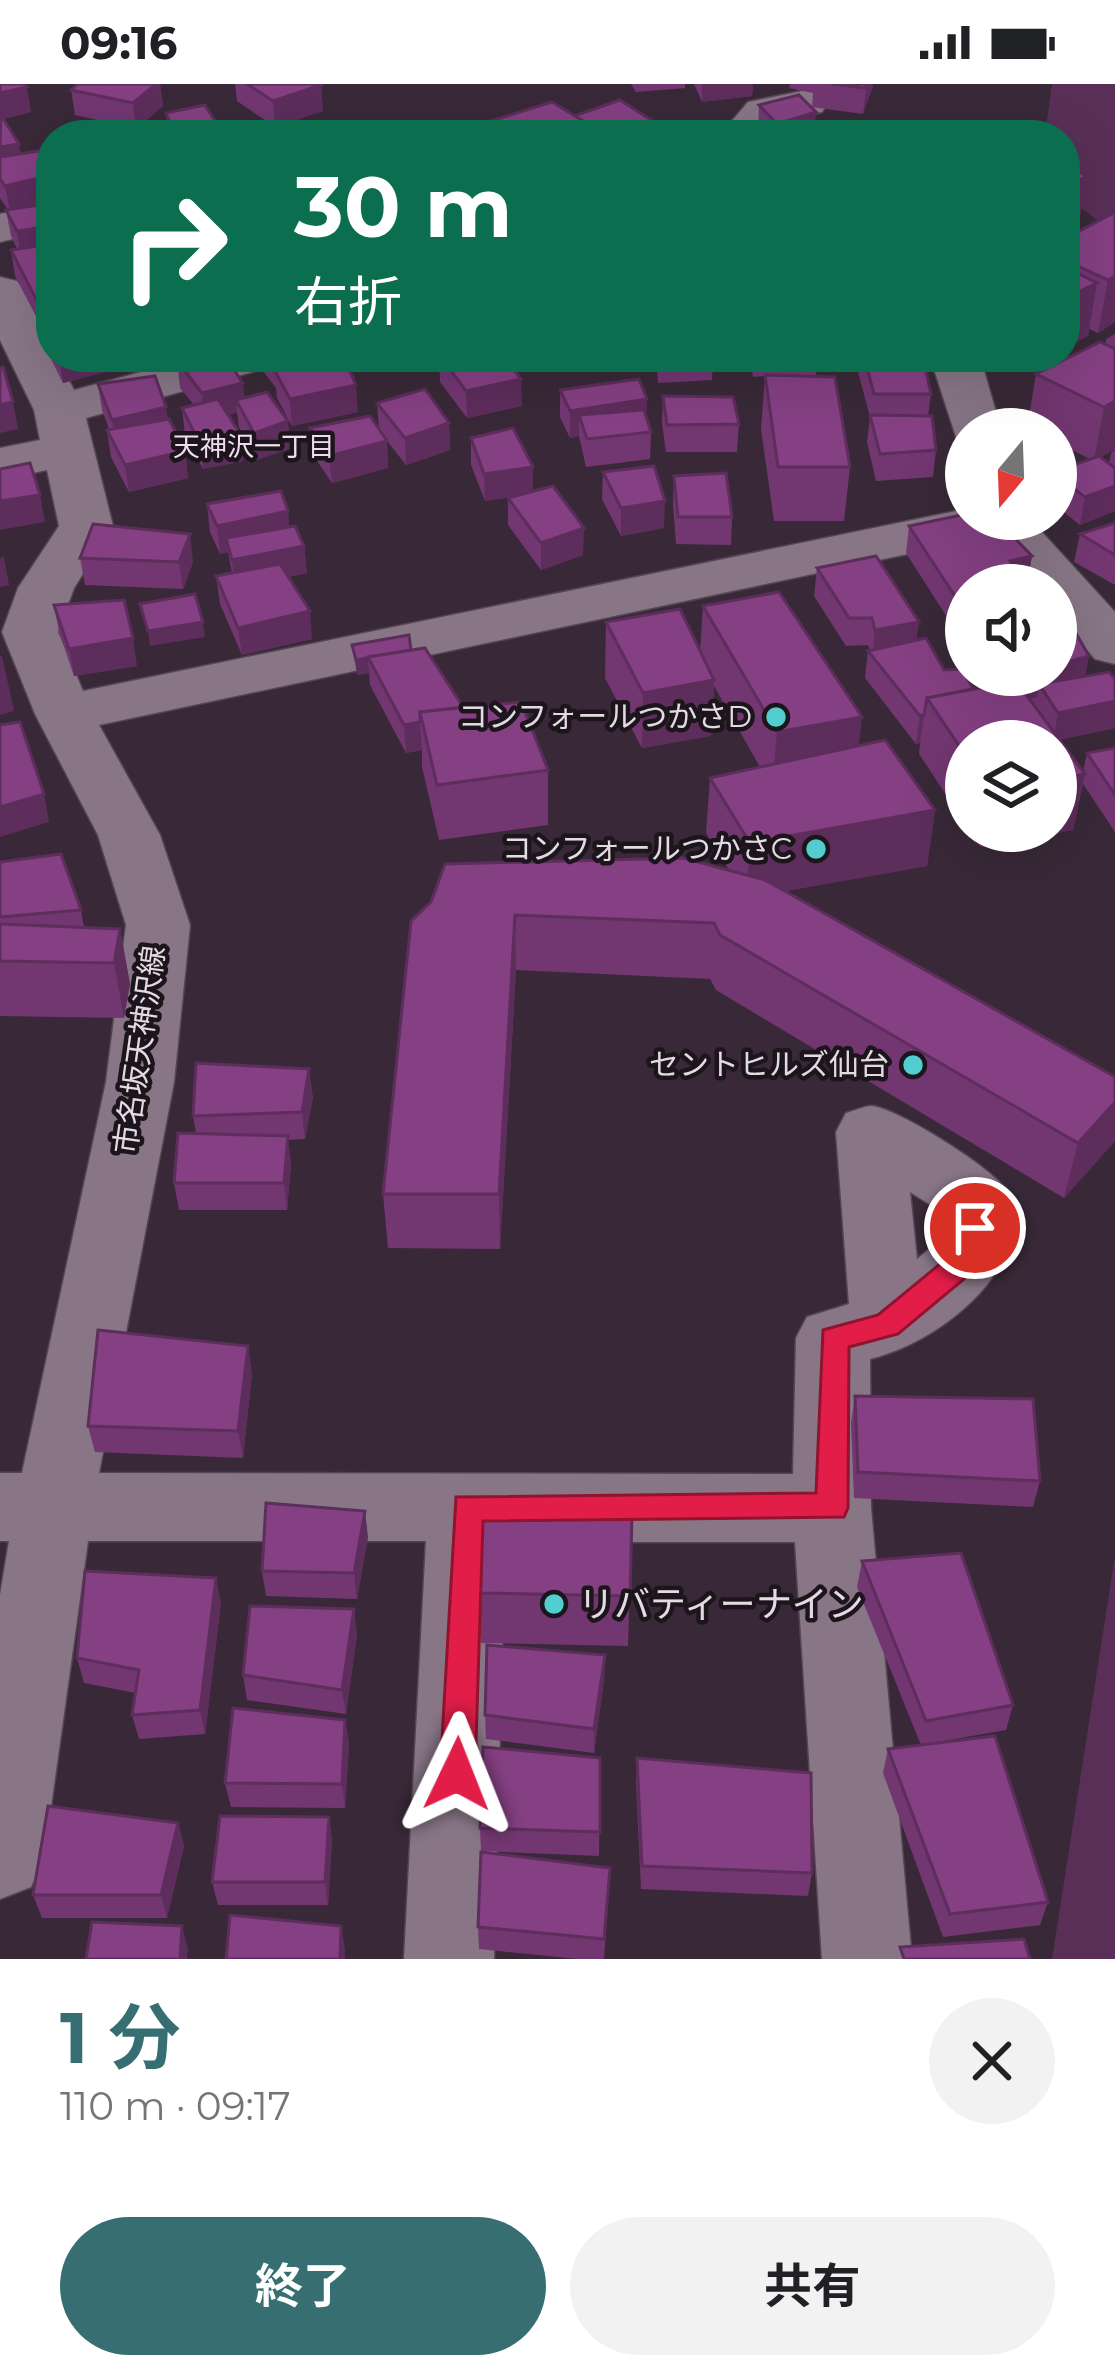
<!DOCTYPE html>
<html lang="ja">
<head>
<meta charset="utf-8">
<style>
  body { margin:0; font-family:Montserrat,"Noto Sans JP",sans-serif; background:#f2f2f2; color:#202124; height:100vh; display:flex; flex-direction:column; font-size:45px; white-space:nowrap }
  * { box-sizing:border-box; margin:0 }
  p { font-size:39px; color:#757577 }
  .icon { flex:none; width:66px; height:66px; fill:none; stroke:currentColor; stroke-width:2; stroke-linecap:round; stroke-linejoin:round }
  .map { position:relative; height:1875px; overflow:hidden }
  .sheet { display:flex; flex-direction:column; background:#fff; flex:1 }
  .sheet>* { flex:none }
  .guide { position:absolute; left:36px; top:36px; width:1044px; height:252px; border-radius:48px; box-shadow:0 12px 48px #0002; background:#0b6e4f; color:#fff; overflow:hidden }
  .needle { width:78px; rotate:199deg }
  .tools { position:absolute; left:945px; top:324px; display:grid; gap:24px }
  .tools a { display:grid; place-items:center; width:132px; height:132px; border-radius:50%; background:#fff; box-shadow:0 12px 48px #0002; font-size:60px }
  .pin { position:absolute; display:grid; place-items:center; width:102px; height:102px; color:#fff; margin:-51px; border:6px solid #fff; border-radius:50%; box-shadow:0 3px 12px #0007 }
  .me { position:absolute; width:132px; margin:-66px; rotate:2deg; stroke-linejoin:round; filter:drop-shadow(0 0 9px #0008) }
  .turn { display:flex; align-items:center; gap:42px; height:252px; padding:0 60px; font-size:54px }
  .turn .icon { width:156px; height:156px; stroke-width:2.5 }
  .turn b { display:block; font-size:84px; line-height:102px }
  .round { display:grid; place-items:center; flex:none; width:126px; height:126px; border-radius:63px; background:#f2f2f2 }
  .overview { display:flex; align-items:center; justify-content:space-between; height:204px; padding:0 60px }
  h1 { font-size:72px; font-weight:700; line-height:90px; color:#366e71 }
  .primary-button { display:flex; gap:24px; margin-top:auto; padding:24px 60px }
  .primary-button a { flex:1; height:138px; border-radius:72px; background:#366e71; color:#fff; font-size:48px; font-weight:700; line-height:138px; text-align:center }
  .primary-button a+a { background:#f2f2f2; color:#202124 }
  .status { display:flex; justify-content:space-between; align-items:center; height:84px; padding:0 60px; background:#fff; direction:ltr }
  .status svg { height:33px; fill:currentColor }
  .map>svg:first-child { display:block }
  .green { fill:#592f58 }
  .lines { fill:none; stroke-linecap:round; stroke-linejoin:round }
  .minor-casing { stroke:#534652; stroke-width:3 }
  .minor { fill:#887687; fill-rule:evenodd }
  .wall { fill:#723771 }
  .shaded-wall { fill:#5d2d5c }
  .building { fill:#854083; stroke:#5d2d5c; stroke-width:3 }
  .route { fill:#e11d48; stroke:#92132f; stroke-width:3 }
  .poi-dot { fill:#52cdd0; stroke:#1c151b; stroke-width:4.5 }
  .labels { text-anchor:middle; stroke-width:9; stroke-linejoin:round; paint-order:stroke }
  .far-neighbourhood-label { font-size:27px; fill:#f0dcee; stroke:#1c151b }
  .poi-label { font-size:30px; fill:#e4dae4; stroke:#1c151b; text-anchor:end }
  .street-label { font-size:30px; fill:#e4dae4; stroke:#1c151b }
  .near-poi-label { font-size:36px; fill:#e4dae4; stroke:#1c151b; text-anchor:start }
</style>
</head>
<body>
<div class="status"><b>09:16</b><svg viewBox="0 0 49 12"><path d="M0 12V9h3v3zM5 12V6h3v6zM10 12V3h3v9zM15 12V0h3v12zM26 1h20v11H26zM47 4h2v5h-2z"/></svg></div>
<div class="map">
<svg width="1115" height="1875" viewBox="0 0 1115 1875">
  <rect width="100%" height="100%" fill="#392938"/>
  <g class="green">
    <polygon points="1052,0 1115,0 1115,149 1065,112 1065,51 1045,51"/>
    <polygon points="1115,1472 1115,1875 1052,1875"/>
  </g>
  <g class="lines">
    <g class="minor-casing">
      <g id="minor">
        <polygon points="807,6 822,10 828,19 822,28 777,37 765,51 720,51 748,18"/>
        <polygon points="51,118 51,146 0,158 0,130"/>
        <path d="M 0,193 L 17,197 C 31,217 51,248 51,273 L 57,273 L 74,306 L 197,273 L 278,273 L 270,283 L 86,334 L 113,442 L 74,504 L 58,548 L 83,607 L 966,425 L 966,435 L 1030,435 L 1115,528 L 1115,580 L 1095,575 L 1056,530 L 1056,501 L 1030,501 L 988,453 L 99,641 L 160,751 L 190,841 L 174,998 L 99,1389 L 793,1390 L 796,1254 L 807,1233 L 849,1220 L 836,1048 L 846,1029 C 854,1027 864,1022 872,1022 C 898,1024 1011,1094 1014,1118 C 1023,1194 936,1259 870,1275 L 871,1424 L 912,1875 L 822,1875 L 795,1458 L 505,1458 L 494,1875 L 404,1875 L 426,1457 L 88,1457 L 44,1773 L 31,1803 L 0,1815 L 0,1511 L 9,1457 L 0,1457 L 0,1389 L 22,1389 L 106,998 L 126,841 L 98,751 L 35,630 L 2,548 L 18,504 L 59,442 L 47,386 L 0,396 L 0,364 L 40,356 L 34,326 L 0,256 ZM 910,1108 L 942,1128 L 937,1159 L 917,1175 Z"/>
        <polygon points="930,273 980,273 1001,345 966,345 966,358 957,356"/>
      </g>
    </g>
    <use href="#minor" class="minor"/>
  </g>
  <g class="wall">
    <polygon points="0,0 31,28 3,35 21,70 36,122 51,119 51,273 106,273 109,287 63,299 44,261 41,242 15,192 11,166 17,165 11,152 6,126 8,126 0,114"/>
    <polygon points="77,0 160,0 163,22 136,45 75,31 71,6"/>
    <polygon points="235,0 319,0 321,1 323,27 275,43 237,17"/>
    <polygon points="631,0 685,0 685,4 636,8"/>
    <polygon points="694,0 753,0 752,12 702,18"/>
    <polygon points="790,0 873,0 863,30 812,23 813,9 789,4"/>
    <polygon points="759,21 814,51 762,51 758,47"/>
    <polygon points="166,29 222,51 168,51"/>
    <polygon points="1115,128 1115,238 1098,249 1089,245 1088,252 1065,263 1065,155"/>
    <polygon points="1115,250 1115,365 1101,373 1109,379 1111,369 1115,366 1115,427 1080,441 1056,422 1056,387 1090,375 1056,358 1056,345 1027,344 1036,290 1105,261 1106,255"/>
    <polygon points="260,273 340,273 358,328 292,342 277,314 276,304 260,283"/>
    <polygon points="439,273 505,273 522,322 467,334 440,298"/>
    <polygon points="656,273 713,273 712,296 658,299"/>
    <polygon points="749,273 818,273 816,291 790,292 850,383 844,437 774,437 761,345 765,292 753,293"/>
    <polygon points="859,273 923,273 931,310 928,332 936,366 933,393 876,397 867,358 870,333 857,284"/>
    <polygon points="1017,273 1044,273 1030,280"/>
    <polygon points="177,277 244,313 291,364 257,376 239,343 237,328 228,331 243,377 203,385 185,351 182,324 194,321 180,304"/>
    <polygon points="98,300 168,335 185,367 188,394 129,408 111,373 107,346 109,345 102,326"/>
    <polygon points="560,306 646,332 651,348 650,375 586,383 579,352 570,354 560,333"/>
    <polygon points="663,312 739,340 737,368 666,368 662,339"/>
    <polygon points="377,319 449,339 450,366 406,381 384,353 387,357 388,384 332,399 313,371 310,344 379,345"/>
    <polygon points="471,354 533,407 583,471 541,486 508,441 508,414 511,413 485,417 471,381"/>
    <polygon points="603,388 664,444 621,452 602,415"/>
    <polygon points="674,392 732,433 731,461 676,460 673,420"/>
    <polygon points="207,420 288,427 289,443 304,462 307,489 288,493 312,555 242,571 220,520 216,492 232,489 228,468 220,470 210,448"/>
    <polygon points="1115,439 1115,501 1074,478 1080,450"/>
    <polygon points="909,442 1032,472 1027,500 966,501 966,563 906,469"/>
    <polygon points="80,474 193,478 183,505 85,501"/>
    <polygon points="817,484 919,538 916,556 944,586 973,605 1009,598 1004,591 1056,591 1089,572 1085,592 1115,595 1115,644 1059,656 1083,688 1087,669 1115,664 1115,748 1083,700 1073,746 981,763 970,747 1056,747 966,657 966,741 919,670 920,659 916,660 865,594 868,567 870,566 868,561 846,562 814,512"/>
    <polygon points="54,521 137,582 74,592 59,548"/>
    <polygon points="703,522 859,662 935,726 927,782 785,807 1115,993 1115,1057 1064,1114 716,906 710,895 516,886 500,1165 388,1164 383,1110 411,837 729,786 706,749 710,694 760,683 714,602 711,652 642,664 605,594 606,538 700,568"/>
    <polygon points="352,561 411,566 463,623 548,686 548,741 439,756 422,683 422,666 406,669 370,601 369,589 357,591"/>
    <polygon points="0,778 81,826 84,843 120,845 130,900 124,934 0,932"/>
    <polygon points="313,1013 305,1055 288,1056 291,1080 287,1126 179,1126 174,1099 196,1049 193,1032"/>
    <polygon points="252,1289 243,1374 95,1368 88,1342"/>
    <polygon points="855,1312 1040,1397 1033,1423 854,1414 851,1339"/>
    <polygon points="475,1421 632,1429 628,1562 481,1559"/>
    <polygon points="368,1453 357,1515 266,1512 262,1487"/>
    <polygon points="862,1477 1013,1621 1006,1646 921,1661 857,1503"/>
    <polygon points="221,1519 205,1650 139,1655 132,1631 136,1609 84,1599 77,1574"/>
    <polygon points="357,1550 346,1630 247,1616 243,1591"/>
    <polygon points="605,1571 604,1596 594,1669 486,1655 485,1631"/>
    <polygon points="345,1636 349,1660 345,1724 231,1723 225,1699"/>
    <polygon points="888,1665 1048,1818 1040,1841 943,1853 883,1689"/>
    <polygon points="600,1674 599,1772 481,1767 480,1744"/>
    <polygon points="637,1674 812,1789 808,1812 641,1805 636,1698"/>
    <polygon points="329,1733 332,1756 328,1821 218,1821 212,1798"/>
    <polygon points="178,1739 184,1762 167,1834 42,1834 33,1811"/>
    <polygon points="609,1807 604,1875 578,1875 479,1865 478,1843"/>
  </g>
  <g class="shaded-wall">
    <polygon points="156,0 160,0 163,22 136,45 133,19"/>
    <polygon points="702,0 753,0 752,12 702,18"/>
    <polygon points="867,0 873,0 873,3 863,30"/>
    <polygon points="321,1 323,27 275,43 273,17"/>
    <polygon points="27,3 31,28 0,36 0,9"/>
    <polygon points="816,28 814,51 777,51 777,40"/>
    <polygon points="651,36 651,51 615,51"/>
    <polygon points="588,40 587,51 557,51"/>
    <polygon points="19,60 23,85 0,90 0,63"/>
    <polygon points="51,91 51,118 10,128 5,102"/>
    <polygon points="1087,92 1078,144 1065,150 1065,103"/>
    <polygon points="51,142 51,168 21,173 17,147"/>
    <polygon points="1115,192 1115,238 1098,249 1108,196"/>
    <polygon points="1097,199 1088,252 1065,263 1065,214"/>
    <polygon points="51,223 51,250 44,244 41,225"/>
    <polygon points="59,273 106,273 109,287 63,299"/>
    <polygon points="307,273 340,273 341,292 277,292 276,280"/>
    <polygon points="521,295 522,322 467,334 466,307"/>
    <polygon points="243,299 246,326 236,316 237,328 205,336 202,309"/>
    <polygon points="356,301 358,328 292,342 290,315"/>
    <polygon points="647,315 646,342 579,331 579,352 570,354 570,327"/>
    <polygon points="1115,317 1115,365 1094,377 1104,323"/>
    <polygon points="13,318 18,345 0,349 0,321"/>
    <polygon points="166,323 170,350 116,363 112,336"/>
    <polygon points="288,337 291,364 257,376 254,349"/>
    <polygon points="449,339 450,366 406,381 405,354"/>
    <polygon points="240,350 243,377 203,385 199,358"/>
    <polygon points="387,357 388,384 332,399 329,372"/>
    <polygon points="185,367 188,394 129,408 125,381"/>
    <polygon points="533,383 533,410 485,417 484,390"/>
    <polygon points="1115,402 1115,427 1080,441 1085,413"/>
    <polygon points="40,411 45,438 0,446 0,417"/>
    <polygon points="665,417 664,444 621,452 621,424"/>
    <polygon points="288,427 290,455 226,454 228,468 220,470 217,442"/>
    <polygon points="584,444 583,471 541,486 541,459"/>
    <polygon points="190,450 193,478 183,505 179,478"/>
    <polygon points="304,462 307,489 235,503 232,476"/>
    <polygon points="1032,472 1027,500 1010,477"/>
    <polygon points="4,473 9,501 0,503 0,474"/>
    <polygon points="310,527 312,555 242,571 238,544"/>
    <polygon points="203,538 205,553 150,562 148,547"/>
    <polygon points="919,538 915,565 872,573 875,546"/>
    <polygon points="133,554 137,582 74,592 69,565"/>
    <polygon points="0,572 2,572 14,627 0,631"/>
    <polygon points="1089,572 1083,600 1039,600 1037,613 1022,617 1026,591 1056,591 1056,581"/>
    <polygon points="368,574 369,589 357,591 356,576"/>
    <polygon points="714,596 711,652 642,664 643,609"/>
    <polygon points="1115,617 1115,644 1053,657 1058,629"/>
    <polygon points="924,631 920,659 916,660 920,632"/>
    <polygon points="862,633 856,689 772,704 777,648"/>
    <polygon points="420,638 422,666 406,669 404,641"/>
    <polygon points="1085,690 1073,746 981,763 984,747 1056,747 1056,696"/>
    <polygon points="44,710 49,738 0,753 0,723"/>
    <polygon points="935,726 927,782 746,814 750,759"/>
    <polygon points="515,831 516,886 500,1165 499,1110"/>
    <polygon points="120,845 130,900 124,934 114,879"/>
    <polygon points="309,985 313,1013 305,1055 302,1028"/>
    <polygon points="1115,1018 1115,1057 1064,1114 1078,1059"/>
    <polygon points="288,1052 291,1080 287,1126 284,1099"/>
    <polygon points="248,1262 252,1289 243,1374 238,1347"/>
    <polygon points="365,1427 368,1453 357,1515 354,1489"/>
    <polygon points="216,1494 221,1519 205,1650 200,1626"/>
    <polygon points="354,1525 357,1550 346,1630 342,1606"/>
    <polygon points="605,1571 604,1596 594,1669 594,1645"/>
    <polygon points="345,1636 349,1660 345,1724 342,1700"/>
    <polygon points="329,1733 332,1756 328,1821 325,1798"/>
    <polygon points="178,1739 184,1762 167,1834 161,1811"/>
    <polygon points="182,1842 188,1865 187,1875 180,1875"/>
    <polygon points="341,1842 345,1864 345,1875 340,1875"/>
  </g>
  <g class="building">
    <polygon points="0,0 24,0 27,3 0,9"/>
    <polygon points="77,0 156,0 133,19 71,6"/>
    <polygon points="247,0 319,0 321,1 273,17"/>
    <polygon points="831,0 867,0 865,4"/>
    <polygon points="799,11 816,28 777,40 759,21"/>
    <polygon points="620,16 651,36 615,51 596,51 587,47 588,40 574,32"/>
    <polygon points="552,18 588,40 557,51 446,51"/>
    <polygon points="205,21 222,48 206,51 175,51 166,29"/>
    <polygon points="1,31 19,60 0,63"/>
    <polygon points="118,46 122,51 86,51"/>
    <polygon points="39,67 51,85 51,91 5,102 0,95 0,73"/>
    <polygon points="1065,82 1087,92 1065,103"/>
    <polygon points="51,119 51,142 17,147 6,126"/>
    <polygon points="1115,128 1115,192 1108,196 1065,176 1065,155"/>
    <polygon points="51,160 51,223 41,225 11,166"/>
    <polygon points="1065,183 1097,199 1065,214"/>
    <polygon points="51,233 51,257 39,234"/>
    <polygon points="1100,258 1115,265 1115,317 1104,323 1036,290"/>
    <polygon points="200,273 225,273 243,299 202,309 177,277"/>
    <polygon points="271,273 307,273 276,280"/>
    <polygon points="441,273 505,273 521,295 466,307"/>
    <polygon points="864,273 923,273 931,310 874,310"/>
    <polygon points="344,274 356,301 290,315 275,287"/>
    <polygon points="3,283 13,318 0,321 0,284"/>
    <polygon points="765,291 835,293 850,383 778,383"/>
    <polygon points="155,292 166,323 112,336 98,300"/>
    <polygon points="639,295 647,315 570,327 560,306"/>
    <polygon points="425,305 449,339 405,354 377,319"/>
    <polygon points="267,308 288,337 254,349 236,316"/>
    <polygon points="663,312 733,313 739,340 667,341"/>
    <polygon points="218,315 240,350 199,358 182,324"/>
    <polygon points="644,326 651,348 587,355 579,331"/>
    <polygon points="870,331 932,332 936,366 880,370"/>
    <polygon points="370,332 387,357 329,372 310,344"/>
    <polygon points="169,335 185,367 125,381 107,346"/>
    <polygon points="513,344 533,383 484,390 471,354"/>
    <polygon points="1099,372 1115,384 1115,402 1085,413 1056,391 1056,387"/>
    <polygon points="30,379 40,411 0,417 0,385"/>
    <polygon points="654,382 665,417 621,424 603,388"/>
    <polygon points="726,389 732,433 678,433 674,392"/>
    <polygon points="553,402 584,444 541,459 508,414"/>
    <polygon points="281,407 288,427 217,442 207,420"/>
    <polygon points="966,430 966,435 996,435 1032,472 1010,477 1027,501 966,501 966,529 909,442"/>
    <polygon points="1115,439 1115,471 1080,450"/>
    <polygon points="93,440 190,450 179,478 80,474"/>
    <polygon points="295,442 304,462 232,476 226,454"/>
    <polygon points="876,472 919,538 875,546 872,534 849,534 817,484"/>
    <polygon points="280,480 310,527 238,544 216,492"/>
    <polygon points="779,508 862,633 777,648 703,522"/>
    <polygon points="195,510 203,538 148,547 140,520"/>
    <polygon points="124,516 133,554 69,565 54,521"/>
    <polygon points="680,525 714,596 643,609 606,538"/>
    <polygon points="1073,544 1089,572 1056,581 1056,548"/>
    <polygon points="409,551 411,566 356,576 352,561"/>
    <polygon points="926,554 944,586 963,585 973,605 927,614 924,631 920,632 868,567"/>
    <polygon points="425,564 463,623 420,628 420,638 404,641 368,573"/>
    <polygon points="1109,588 1115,595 1115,617 1058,629 1039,600"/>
    <polygon points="1016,597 1085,690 1056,696 1056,657 966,657 966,672 927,614"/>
    <polygon points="521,618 548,686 437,701 420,628"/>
    <polygon points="20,638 44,710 0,723 0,641"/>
    <polygon points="885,656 935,726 750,759 710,694"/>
    <polygon points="1115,664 1115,711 1087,669"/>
    <polygon points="61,770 81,826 0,833 0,778"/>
    <polygon points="683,774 765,796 1115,993 1115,1018 1078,1059 720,851 714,839 515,831 499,1110 383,1110 411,837 431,818 445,780"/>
    <polygon points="0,840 120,845 114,879 0,877"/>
    <polygon points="196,979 309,985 302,1028 193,1032"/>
    <polygon points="178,1049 288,1052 284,1099 174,1099"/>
    <polygon points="98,1246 248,1262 238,1347 88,1342"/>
    <polygon points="855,1312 1033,1315 1040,1397 858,1388"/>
    <polygon points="266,1419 365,1427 354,1489 262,1487"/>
    <polygon points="475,1421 632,1429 630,1512 479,1509"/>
    <polygon points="961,1469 1013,1621 926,1637 862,1477"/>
    <polygon points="85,1487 216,1494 200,1626 132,1631 139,1586 77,1574"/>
    <polygon points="250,1522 354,1525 342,1606 243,1591"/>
    <polygon points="487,1561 605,1571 594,1645 485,1631"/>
    <polygon points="233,1624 345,1636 342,1700 225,1699"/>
    <polygon points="995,1652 1048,1818 950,1830 888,1665"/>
    <polygon points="483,1663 600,1674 600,1748 480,1744"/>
    <polygon points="637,1674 811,1689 812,1789 642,1782"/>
    <polygon points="48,1722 178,1739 161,1811 33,1811"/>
    <polygon points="220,1732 329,1733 325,1798 212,1798"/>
    <polygon points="481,1768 610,1784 604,1855 478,1843"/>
    <polygon points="230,1831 341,1842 340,1875 226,1875"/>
    <polygon points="92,1838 182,1842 180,1875 86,1875"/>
    <polygon points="1024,1855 1030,1875 904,1875 900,1863"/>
  </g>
  <polygon class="route" points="975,1132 990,1144 982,1180 898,1250 849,1263 848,1424 844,1433 483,1437 475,1690 470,1701 457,1706 445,1701 440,1690 456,1413 816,1409 823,1246 878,1231 957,1166 965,1136"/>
  <g class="poi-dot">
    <circle cx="776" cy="633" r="12"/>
    <circle cx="816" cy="765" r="12"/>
    <circle cx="913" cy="981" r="12"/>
    <circle cx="554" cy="1520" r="12"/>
  </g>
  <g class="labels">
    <g class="far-neighbourhood-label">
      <text x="254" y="372">天神沢一丁目</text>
    </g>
    <g class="poi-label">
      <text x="752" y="643">コンフォールつかさD</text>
      <text x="792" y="775">コンフォールつかさC</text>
      <text x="889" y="991">セントヒルズ仙台</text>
    </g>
    <g class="street-label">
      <text transform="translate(140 966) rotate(-82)" y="10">市名坂天神沢線</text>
    </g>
    <g class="near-poi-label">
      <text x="578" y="1533">リバティーナイン</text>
    </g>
  </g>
</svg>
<div class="tools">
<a><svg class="needle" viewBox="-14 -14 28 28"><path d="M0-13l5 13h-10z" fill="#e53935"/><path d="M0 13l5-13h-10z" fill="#757577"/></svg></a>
<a><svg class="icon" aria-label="sound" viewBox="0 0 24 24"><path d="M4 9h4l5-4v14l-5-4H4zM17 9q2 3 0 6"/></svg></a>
<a><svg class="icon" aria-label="layers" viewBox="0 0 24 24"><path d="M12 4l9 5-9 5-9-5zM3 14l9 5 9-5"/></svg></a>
</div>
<div class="pin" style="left:975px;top:1144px;background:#d93025"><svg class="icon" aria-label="arrive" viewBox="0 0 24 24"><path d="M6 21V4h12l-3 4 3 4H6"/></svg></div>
<svg class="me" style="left:457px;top:1690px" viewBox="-20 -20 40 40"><path d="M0-17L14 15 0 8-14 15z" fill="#e11d48" stroke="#fff" stroke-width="4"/></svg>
<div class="guide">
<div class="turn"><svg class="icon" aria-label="right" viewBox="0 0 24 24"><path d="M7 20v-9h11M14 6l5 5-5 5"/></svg><div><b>30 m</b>右折</div></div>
</div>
</div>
<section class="sheet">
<div class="overview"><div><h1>1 分</h1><p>110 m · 09:17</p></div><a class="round"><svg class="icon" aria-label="close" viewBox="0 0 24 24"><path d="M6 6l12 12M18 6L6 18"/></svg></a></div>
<div class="primary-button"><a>終了</a><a>共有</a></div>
</section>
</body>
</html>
